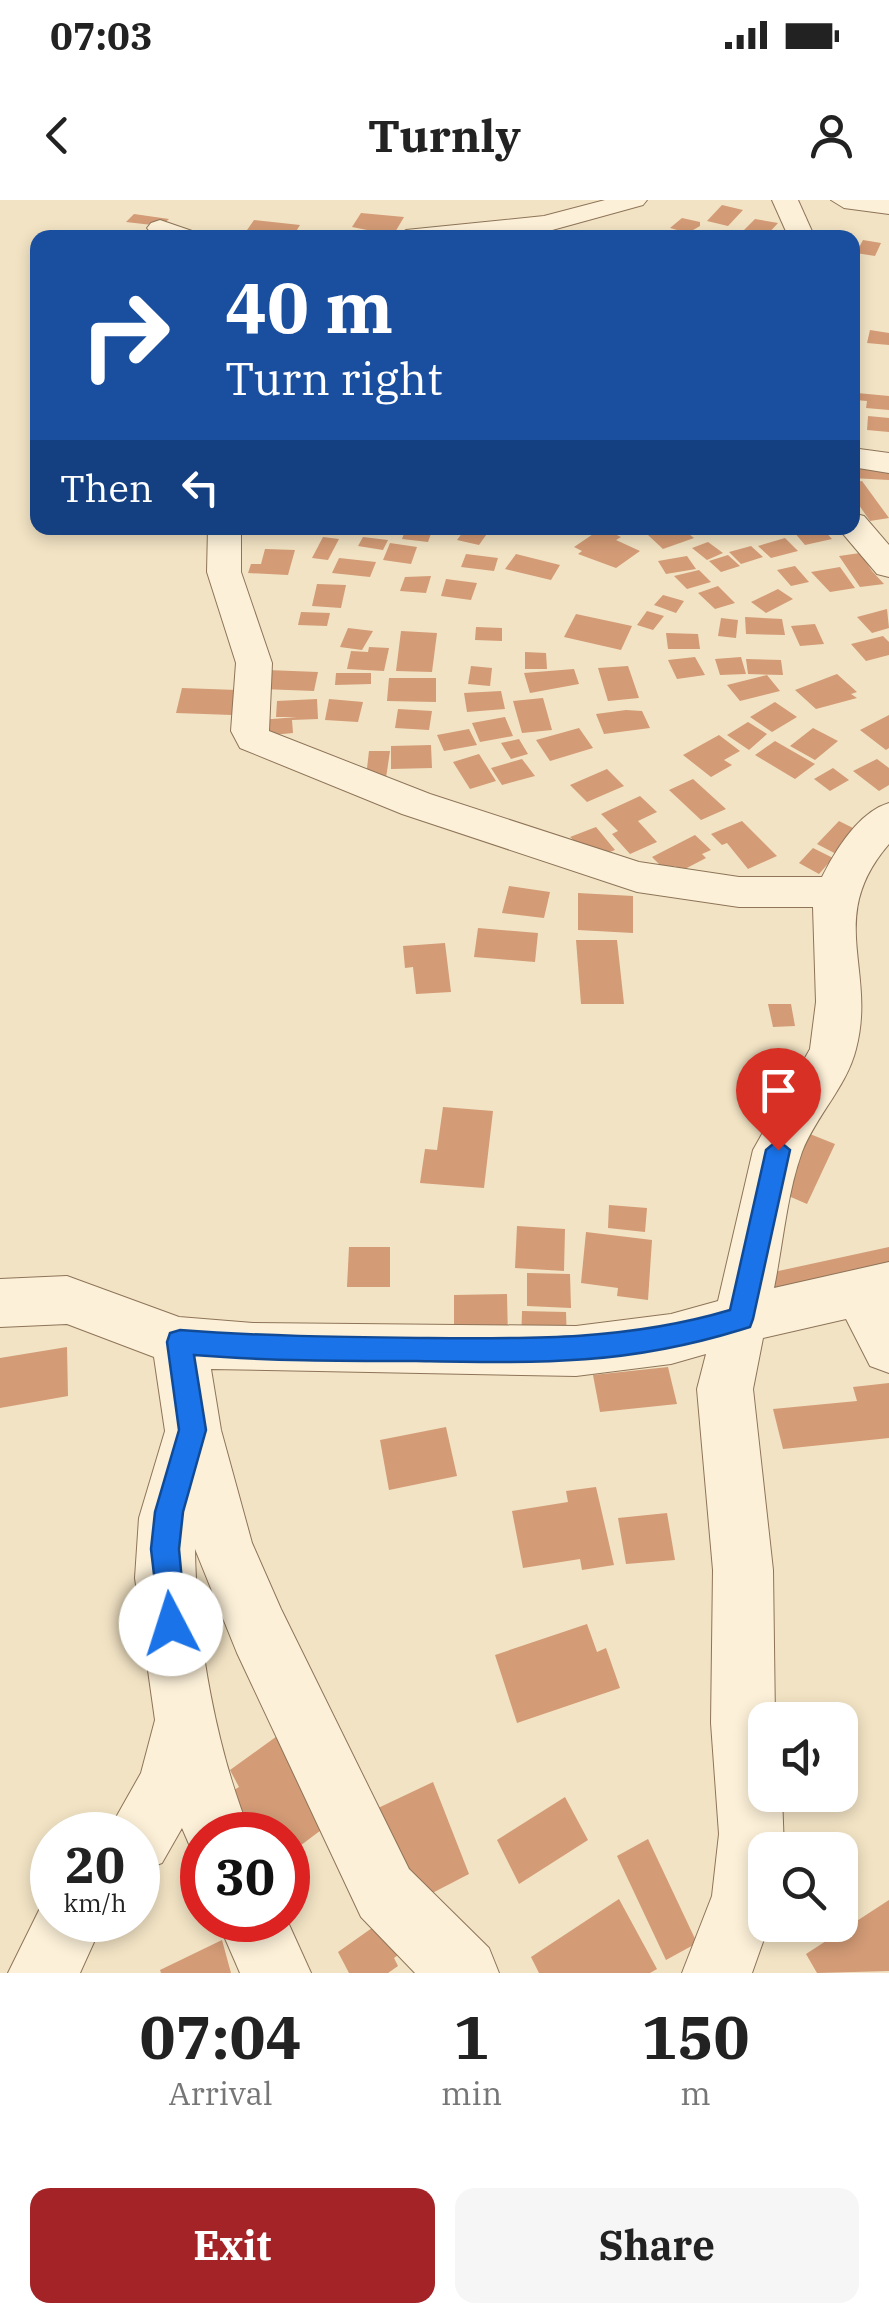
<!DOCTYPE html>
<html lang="en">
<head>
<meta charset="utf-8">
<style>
  body { margin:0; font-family:"IBM Plex Serif",serif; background:#f6f6f6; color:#222; height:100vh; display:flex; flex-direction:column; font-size:38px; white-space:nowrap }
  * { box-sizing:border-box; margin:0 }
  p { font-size:32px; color:#767676 }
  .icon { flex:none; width:55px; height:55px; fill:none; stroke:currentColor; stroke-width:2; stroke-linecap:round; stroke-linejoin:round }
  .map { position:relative; height:1773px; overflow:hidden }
  .drawer { display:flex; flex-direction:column; background:#fff; flex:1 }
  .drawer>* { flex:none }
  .hud { position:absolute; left:30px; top:30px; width:830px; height:305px; border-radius:20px; box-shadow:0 5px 15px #0003; background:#1a4fa0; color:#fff; overflow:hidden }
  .buttons { position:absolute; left:748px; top:1502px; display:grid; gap:20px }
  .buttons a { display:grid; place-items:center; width:110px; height:110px; border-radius:20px; background:#fff; box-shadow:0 5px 15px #0003; font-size:50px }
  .speed { position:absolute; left:30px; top:1612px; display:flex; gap:20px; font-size:50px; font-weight:700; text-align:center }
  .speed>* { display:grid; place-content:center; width:130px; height:130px; border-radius:50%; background:#fff; box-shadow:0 5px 15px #0003; line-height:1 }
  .speed small { font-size:25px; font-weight:400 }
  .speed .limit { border:15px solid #d22; background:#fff; color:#111 }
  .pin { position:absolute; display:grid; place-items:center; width:85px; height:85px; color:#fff; margin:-102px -42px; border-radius:50% 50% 50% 0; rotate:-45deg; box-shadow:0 0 10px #0007 }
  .pin .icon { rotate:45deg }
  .me { position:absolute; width:110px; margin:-55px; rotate:355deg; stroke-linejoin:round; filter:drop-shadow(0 0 8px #0008) }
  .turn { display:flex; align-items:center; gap:35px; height:210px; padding:0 30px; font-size:45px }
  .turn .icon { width:130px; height:130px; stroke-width:2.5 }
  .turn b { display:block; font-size:70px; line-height:85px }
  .then { display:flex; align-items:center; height:95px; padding:0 30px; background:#0003; gap:20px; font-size:38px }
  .eta { display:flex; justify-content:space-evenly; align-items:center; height:170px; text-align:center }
  .eta b { font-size:60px; font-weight:700; line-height:70px }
  .button { display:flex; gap:20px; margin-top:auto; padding:20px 30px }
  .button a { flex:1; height:115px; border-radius:20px; background:#a32327; color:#fff; font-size:40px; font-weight:700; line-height:115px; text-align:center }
  .button a+a { background:#f6f6f6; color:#222 }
  .status { display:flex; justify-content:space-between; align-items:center; height:70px; padding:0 50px; background:#fff; direction:ltr }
  .status svg { height:28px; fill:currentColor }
  header { display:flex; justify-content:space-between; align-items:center; height:130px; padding:0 30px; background:#fff; font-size:45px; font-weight:700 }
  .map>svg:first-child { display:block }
  .building { fill:#d39b76 }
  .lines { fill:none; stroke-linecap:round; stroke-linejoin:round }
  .minor-casing { stroke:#8e7458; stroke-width:2 }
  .minor { fill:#fcf0d8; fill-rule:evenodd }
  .route { fill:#1a73e8; stroke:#114b97; stroke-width:2.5 }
</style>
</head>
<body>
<div class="status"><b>07:03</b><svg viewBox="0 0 49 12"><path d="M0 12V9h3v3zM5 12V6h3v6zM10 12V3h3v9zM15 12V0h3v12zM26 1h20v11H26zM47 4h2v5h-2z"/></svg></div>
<header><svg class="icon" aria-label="back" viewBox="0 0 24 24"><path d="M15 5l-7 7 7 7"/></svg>Turnly<svg class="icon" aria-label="person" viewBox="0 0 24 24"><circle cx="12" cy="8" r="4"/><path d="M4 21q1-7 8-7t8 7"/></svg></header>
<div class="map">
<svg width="889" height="1773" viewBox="0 0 889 1773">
  <rect width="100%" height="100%" fill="#f2e3c4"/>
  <g class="building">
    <polygon points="722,5 743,10 728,26 707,21"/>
    <polygon points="361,13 404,17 394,34 377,32 352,27"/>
    <polygon points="134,14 169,19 161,26 126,22"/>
    <polygon points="682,18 700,22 700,26 688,33 670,28"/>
    <polygon points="755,19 778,23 767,35 744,30"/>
    <polygon points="254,20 300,25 292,38 245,33"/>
    <polygon points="863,40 881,43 875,56 856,53"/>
    <polygon points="870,130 889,133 889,145 867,143"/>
    <polygon points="857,193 889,196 889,210 866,208 867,201 856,200"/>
    <polygon points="868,216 889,218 889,232 867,230"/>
    <polygon points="852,265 889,269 889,280 852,278"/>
    <polygon points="862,281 889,318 870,321 852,295 852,283"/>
    <polygon points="406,328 433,328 428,342 402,339"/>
    <polygon points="466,328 491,328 479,345 457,340"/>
    <polygon points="602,328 621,337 616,340 640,351 616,368 578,354 582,351 574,347"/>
    <polygon points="670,328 681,328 694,338 663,349 648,335"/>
    <polygon points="822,328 832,339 805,345 794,332"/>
    <polygon points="323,337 339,339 328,360 312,358"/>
    <polygon points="363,337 388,340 383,350 358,346"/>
    <polygon points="785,338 798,351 771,358 758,346"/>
    <polygon points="708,342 723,353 707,360 692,348"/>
    <polygon points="390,343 417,347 411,364 383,360"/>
    <polygon points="751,346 763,357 741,364 729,352"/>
    <polygon points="265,349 295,350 288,375 248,373 251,364 261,364"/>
    <polygon points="860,353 872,371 884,384 860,387 839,356"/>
    <polygon points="466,354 498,358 494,371 461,367"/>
    <polygon points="516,354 560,365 551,380 505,369"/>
    <polygon points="728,355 740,366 721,372 709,361"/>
    <polygon points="687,356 696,369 666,374 658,361"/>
    <polygon points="339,358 376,362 370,377 332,373"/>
    <polygon points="795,366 809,382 791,386 777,370"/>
    <polygon points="840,367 855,388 830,392 811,372"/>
    <polygon points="699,370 711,382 687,389 674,376"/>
    <polygon points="431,376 426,393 400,391 405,377"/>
    <polygon points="446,379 477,383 471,400 441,396"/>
    <polygon points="317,384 346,385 341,408 312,406"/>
    <polygon points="718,386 735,403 715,409 698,393"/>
    <polygon points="778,389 793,399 766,413 751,402"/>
    <polygon points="663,395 684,401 676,413 654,405"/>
    <polygon points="887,409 889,428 872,433 857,417"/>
    <polygon points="647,411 664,416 653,430 637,425"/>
    <polygon points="301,412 330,413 327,426 298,425"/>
    <polygon points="576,414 632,426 621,450 564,437"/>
    <polygon points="745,417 782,419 785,435 746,434"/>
    <polygon points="721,418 738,420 736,438 718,436"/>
    <polygon points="815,424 824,444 800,446 791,426"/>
    <polygon points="476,427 502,428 502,441 475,440"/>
    <polygon points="348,428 373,431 362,450 340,447"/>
    <polygon points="401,431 437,433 432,472 396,471"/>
    <polygon points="666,433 698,434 700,449 668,449"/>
    <polygon points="883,436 889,442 889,455 866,461 851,444"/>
    <polygon points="369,447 389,448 384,471 347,469 351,451 368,452"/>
    <polygon points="525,452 546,453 547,469 525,469"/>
    <polygon points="695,457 705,475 677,479 668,460"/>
    <polygon points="741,457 746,474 720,475 715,459"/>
    <polygon points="746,459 781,460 783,475 748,474"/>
    <polygon points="471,466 492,468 490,486 468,484"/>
    <polygon points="628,466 639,498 608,501 598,468"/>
    <polygon points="574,469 579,484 530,493 524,473"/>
    <polygon points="267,470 318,472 314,491 262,489"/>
    <polygon points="336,473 371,473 371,484 335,485"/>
    <polygon points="837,474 857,492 851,494 857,498 816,509 795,490"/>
    <polygon points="767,475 780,491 740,501 727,485"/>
    <polygon points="389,478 436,478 436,502 387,501"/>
    <polygon points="182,488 237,490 232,515 176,513"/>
    <polygon points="501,491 505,509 467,512 464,493"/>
    <polygon points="543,498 552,530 522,533 513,501"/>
    <polygon points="317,499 318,519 292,520 293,533 262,536 260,520 297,517 276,517 277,501"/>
    <polygon points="329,499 363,502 358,522 325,520"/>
    <polygon points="775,502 797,517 772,532 750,517"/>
    <polygon points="398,509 432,511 429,530 395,528"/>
    <polygon points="626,510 642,511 650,528 604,534 596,514"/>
    <polygon points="889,515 889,548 886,550 860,530"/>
    <polygon points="505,517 513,536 480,542 472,523"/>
    <polygon points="748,522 767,534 749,550 727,535"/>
    <polygon points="579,528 593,548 550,561 536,540"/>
    <polygon points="813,528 838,541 815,560 790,546"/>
    <polygon points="469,529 477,545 444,551 437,535"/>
    <polygon points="719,535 740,551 724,560 732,565 711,577 683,555"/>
    <polygon points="519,539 528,554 511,559 501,543"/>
    <polygon points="775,541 815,564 795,579 755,555"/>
    <polygon points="431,545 432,568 391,569 391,546"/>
    <polygon points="369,551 390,551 386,578 366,577"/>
    <polygon points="479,554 496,581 470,589 453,562"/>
    <polygon points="522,559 535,576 502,585 491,568"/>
    <polygon points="877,559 889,568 889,585 879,591 853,571"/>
    <polygon points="833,568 849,580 830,591 814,579"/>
    <polygon points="607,569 624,586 587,602 570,585"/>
    <polygon points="693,579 726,609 701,620 669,590"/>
    <polygon points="640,596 657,612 638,621 657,642 630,654 612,634 618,631 601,614"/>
    <polygon points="742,621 777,656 748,669 727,643 722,645 711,634"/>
    <polygon points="839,621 863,633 840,656 817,644"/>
    <polygon points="596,627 615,650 593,658 570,637"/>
    <polygon points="695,635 711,650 702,654 706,658 681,671 675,666 666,671 652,657"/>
    <polygon points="813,648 833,658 819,674 799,663"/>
    <polygon points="509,686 550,692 544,718 502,713"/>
    <polygon points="578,693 633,696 633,733 578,730"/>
    <polygon points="478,728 538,733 535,762 474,757"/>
    <polygon points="576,740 617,740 624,804 581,804"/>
    <polygon points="445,743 451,792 416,794 413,767 405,768 403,746"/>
    <polygon points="768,804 791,804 795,826 773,827"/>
    <polygon points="443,907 493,911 484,988 420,983 425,949 437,950"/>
    <polygon points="805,932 835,944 807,1004 777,991"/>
    <polygon points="609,1005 647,1008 645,1032 608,1028"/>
    <polygon points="517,1026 565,1029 564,1071 515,1068"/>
    <polygon points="586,1032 652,1040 648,1100 617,1096 618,1088 581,1083"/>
    <polygon points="349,1047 390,1047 390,1087 347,1087"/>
    <polygon points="889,1047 889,1075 771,1101 760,1075"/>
    <polygon points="527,1073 570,1074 571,1108 527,1106"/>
    <polygon points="507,1094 508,1140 454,1140 454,1095"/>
    <polygon points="522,1111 566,1112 567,1144 521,1143"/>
    <polygon points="67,1147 68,1196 0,1208 0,1158"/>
    <polygon points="668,1167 677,1204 600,1212 593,1175"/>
    <polygon points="889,1183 889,1238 783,1249 773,1209 857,1201 853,1187"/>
    <polygon points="446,1227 457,1276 389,1290 380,1240"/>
    <polygon points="596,1287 614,1365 582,1370 580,1359 523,1368 512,1311 568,1302 566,1291"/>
    <polygon points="667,1313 675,1360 626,1364 618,1318"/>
    <polygon points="587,1424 597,1452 606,1448 620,1488 517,1523 495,1455"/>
    <polygon points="284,1531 333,1621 288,1655 288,1635 263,1635 252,1613 243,1620 229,1593 239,1587 230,1570"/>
    <polygon points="433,1582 469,1674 411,1704 376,1609"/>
    <polygon points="565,1597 588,1640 519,1684 497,1640"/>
    <polygon points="648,1639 697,1743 666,1760 617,1656"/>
    <polygon points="619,1699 657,1769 650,1773 539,1773 531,1757"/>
    <polygon points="889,1700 889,1771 817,1773 806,1754"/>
    <polygon points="389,1716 406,1749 394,1758 398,1766 388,1773 349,1773 338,1752"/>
    <polygon points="222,1740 231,1773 161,1773 160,1770"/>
  </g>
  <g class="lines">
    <g class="minor-casing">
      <g id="minor">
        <polygon points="605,0 647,0 643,5 545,32 488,38 393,38 406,30 544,16"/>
        <polygon points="772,0 798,0 815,38 789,38"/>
        <polygon points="831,0 889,0 889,14 844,8"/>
        <polygon points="160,20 195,32 199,38 151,33 147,28 151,23"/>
        <polygon points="852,248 889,253 889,273 852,267"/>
        <polygon points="852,313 864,316 889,345 889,377 877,374 838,328 852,328"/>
        <path d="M 208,328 L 241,328 L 241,372 L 272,463 L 269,531 L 430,594 L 639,662 L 739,677 L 822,677 C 836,649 859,612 889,603 L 889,644 C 825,718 877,769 856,849 C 847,886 816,916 802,952 C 787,993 783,1044 774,1088 L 889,1062 L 889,1173 L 870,1166 L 846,1119 L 763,1138 L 753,1189 L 773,1370 L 775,1520 L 765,1520 L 765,1595 L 782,1595 L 784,1650 L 765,1650 L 765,1725 L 769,1725 L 752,1773 L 682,1773 L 712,1696 L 719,1634 L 711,1523 L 713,1370 L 697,1189 L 706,1154 L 671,1164 L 576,1176 L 211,1169 L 221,1230 L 252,1343 L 281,1409 L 409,1669 L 489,1748 L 499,1773 L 415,1773 L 361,1717 L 237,1453 L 195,1349 C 196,1439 217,1552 251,1635 L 202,1635 L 202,1662 L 195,1658 L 182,1628 L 162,1663 L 138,1672 L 138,1635 L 106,1635 L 141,1573 L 155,1520 L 135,1378 L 139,1318 L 165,1231 L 154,1157 L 67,1124 L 0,1127 L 0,1079 L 67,1076 L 179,1117 L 253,1123 L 576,1126 L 671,1114 L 718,1101 L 753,950 L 810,849 L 816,802 L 813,707 L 739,707 L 637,692 L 402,614 L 240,548 L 231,531 L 236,463 L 207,372 Z"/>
        <polygon points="52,1693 52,1720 104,1720 80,1773 8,1773 46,1696"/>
        <polygon points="217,1720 287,1720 311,1773 240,1773"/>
      </g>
    </g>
    <use href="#minor" class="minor"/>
  </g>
  <path class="route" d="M 778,940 L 790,950 L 753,1119 L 750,1127 L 740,1130 C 623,1166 536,1163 416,1161 C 342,1161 268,1161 194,1155 L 206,1230 L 183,1312 L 179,1349 L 186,1424 L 181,1434 L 171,1438 L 161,1434 L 151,1349 L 155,1312 L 179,1230 L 167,1142 L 170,1133 L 180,1130 C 259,1136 338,1137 418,1138 C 525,1139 626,1141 730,1110 L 766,950 Z"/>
</svg>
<div class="buttons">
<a><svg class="icon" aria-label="sound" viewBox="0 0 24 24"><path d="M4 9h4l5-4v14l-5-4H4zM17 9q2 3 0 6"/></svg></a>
<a><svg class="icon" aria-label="search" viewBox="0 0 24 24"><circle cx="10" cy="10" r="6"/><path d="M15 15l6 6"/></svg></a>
</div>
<div class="speed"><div>20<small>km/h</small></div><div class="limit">30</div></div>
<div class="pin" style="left:778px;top:950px;background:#d93025"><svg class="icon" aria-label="arrive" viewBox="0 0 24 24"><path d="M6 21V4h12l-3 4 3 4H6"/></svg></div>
<svg class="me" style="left:171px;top:1424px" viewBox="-20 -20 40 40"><circle r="19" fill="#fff"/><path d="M0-13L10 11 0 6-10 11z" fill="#1a73e8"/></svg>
<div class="hud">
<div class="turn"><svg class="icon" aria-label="right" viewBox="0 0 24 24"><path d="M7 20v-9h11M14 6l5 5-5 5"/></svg><div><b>40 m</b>Turn right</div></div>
<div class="then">Then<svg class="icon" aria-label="left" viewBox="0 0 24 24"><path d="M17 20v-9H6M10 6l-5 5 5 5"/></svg></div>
</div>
</div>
<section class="drawer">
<div class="eta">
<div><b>07:04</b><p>Arrival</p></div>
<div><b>1</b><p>min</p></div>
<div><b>150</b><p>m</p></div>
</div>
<div class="button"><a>Exit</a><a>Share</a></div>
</section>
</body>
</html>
